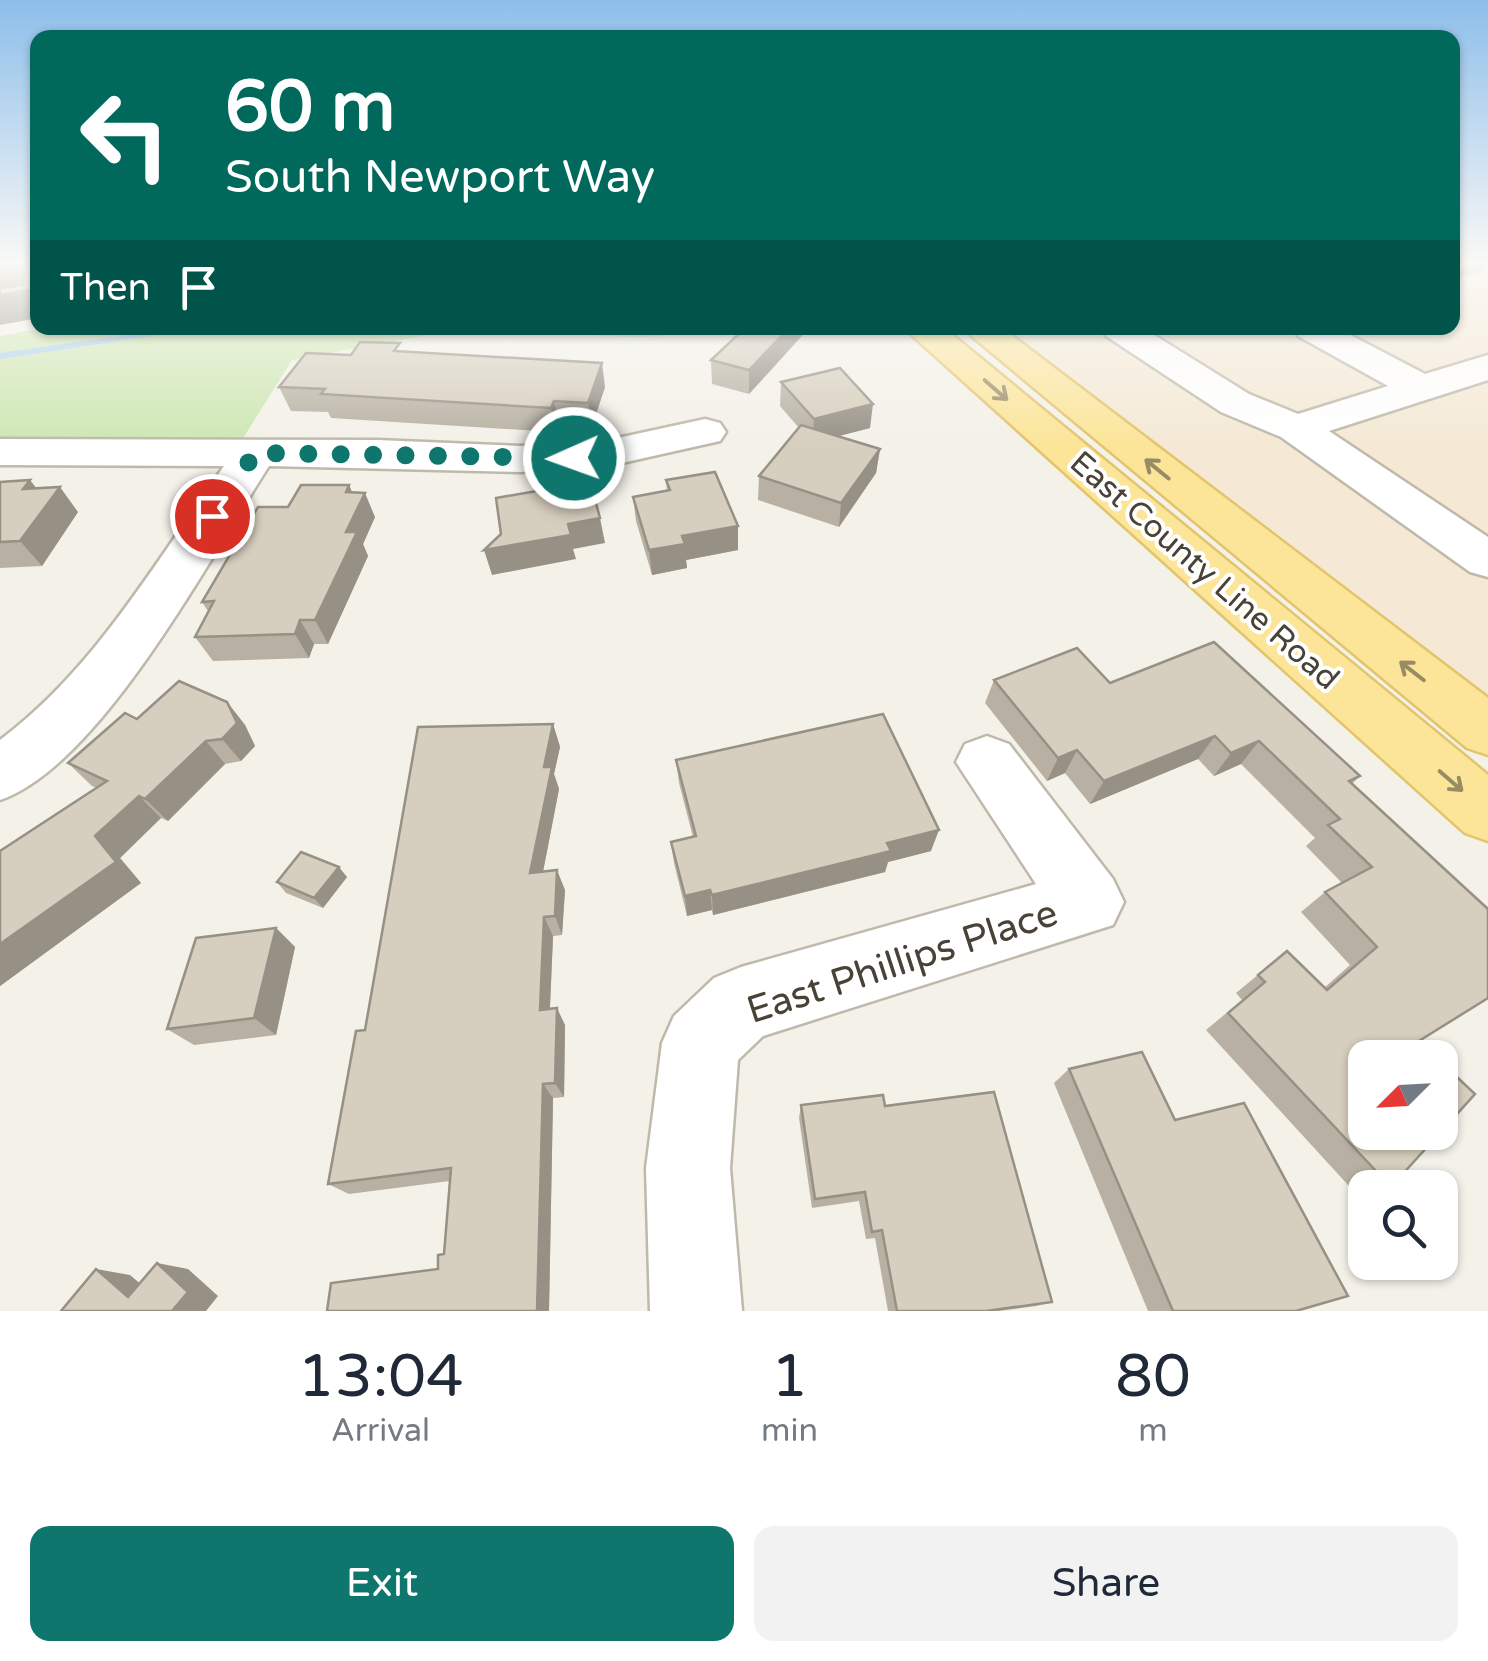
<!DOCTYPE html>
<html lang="en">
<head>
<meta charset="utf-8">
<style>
  body { margin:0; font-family:"Varela Round",sans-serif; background:#f2f2f3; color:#1f2937; height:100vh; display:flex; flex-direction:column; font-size:38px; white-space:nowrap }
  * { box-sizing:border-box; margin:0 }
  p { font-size:32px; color:#747a83 }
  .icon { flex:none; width:55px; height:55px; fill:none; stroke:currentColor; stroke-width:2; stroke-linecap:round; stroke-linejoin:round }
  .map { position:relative; height:1311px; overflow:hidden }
  .drawer { display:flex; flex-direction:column; background:#fff; flex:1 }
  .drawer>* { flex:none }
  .hud { position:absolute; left:30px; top:30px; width:1430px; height:305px; border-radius:20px; box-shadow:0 2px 8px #0004; background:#00695c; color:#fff; overflow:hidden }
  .needle { width:65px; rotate:246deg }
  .fabs { position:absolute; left:1348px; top:1040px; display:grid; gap:20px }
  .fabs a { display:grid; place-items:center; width:110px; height:110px; border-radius:20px; background:#fff; box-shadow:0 2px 8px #0004; font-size:50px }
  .pin { position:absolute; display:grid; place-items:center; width:85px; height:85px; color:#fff; margin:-42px; border:5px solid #fff; border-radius:50%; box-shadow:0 2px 10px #0007 }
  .me { position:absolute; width:110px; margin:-55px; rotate:268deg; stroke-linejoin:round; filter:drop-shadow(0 0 8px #0008) }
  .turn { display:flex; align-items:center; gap:35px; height:210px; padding:0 30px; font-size:45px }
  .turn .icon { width:130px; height:130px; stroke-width:2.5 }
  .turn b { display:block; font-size:70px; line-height:85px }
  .then { display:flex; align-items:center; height:95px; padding:0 30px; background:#0003; gap:20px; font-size:38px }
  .eta { display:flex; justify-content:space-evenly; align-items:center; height:170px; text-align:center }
  .eta b { font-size:60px; font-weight:600; line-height:70px }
  .button { display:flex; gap:20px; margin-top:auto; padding:20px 30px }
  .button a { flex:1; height:115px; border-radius:20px; background:#0f766e; color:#fff; font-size:40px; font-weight:600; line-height:115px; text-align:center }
  .button a+a { background:#f2f2f3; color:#1f2937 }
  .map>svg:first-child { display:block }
  .commercial { fill:#f5e9d5 }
  .green { fill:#cde7b2 }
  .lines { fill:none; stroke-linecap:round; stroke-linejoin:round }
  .stream { fill:#a6ceef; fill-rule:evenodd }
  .minor-casing { stroke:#bfb9ab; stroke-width:5 }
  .major-casing { stroke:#e2c469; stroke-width:5 }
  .minor { fill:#fff; fill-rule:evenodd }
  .major { fill:#fce599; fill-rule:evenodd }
  .wall { fill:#b8b1a3 }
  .shaded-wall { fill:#969085 }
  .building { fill:#d6cebe; stroke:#969085; stroke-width:2.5 }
  .oneway { stroke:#998b63 }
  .route { stroke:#0f766e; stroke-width:18; stroke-dasharray:0 32.4 }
  .labels { text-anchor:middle; stroke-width:8; stroke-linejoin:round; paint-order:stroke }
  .street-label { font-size:32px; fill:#484237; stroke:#fff }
  .near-street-label { font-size:38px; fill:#484237; stroke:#fff }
</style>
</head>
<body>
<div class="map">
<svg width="1488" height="1311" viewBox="0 0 1488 1311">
  <rect width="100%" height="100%" fill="#f4f1e9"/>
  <polygon class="commercial" points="1453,262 1488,262 1488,707 999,328 1452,328"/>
  <g class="green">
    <polygon points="43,328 465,328 292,360 242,440 0,444 0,336"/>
    <path d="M 512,328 L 725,328 C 647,343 590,336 512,328 Z"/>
  </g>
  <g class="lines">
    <polygon class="stream" points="178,328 196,328 192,330 0,359 0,353"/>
    <g class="minor-casing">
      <g id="minor">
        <polygon points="1101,328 1143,328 1249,394 1298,414 1388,386 1298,336 1293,328 1337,328 1425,374 1488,355 1488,380 1329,431 1488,537 1488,577 1470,572 1281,437 1221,412 1106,336"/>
        <path d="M 705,419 L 720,423 L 726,432 L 720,441 L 613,465 L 521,472 L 269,466 C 210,557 101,765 0,800 L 0,740 C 95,669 156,561 224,466 L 0,465 L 0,439 L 377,440 L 521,446 L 613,439 Z"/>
        <polygon points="987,736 1009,744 1113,879 1124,902 1113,925 763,1036 738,1060 730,1168 742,1311 650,1311 646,1168 662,1043 674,1016 714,978 741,967 1036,884 956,762 965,744"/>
      </g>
    </g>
    <g class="major-casing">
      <g id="major">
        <polygon points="904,328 944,328 1488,775 1488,841 1465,833"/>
        <polygon points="962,328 1002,328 1488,698 1488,755 1467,748"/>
      </g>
    </g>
    <use href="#minor" class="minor"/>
    <use href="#major" class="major"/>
  </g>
  <g class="wall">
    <polygon points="809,328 749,394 712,384 711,360"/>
    <polygon points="402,352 605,387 592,426 559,425 556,432 331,418 328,412 291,411 279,387 351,355"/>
    <polygon points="781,382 870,428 838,436 880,449 876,473 839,527 758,500 759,476 799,428 780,406"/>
    <polygon points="666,480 738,550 686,560 687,568 652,575 636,521 633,497 667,491"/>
    <polygon points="0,482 37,489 78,512 42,566 0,568"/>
    <polygon points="349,485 352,493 375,517 363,544 368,556 328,644 314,644 309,658 213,661 195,637 208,611 202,602 288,507"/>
    <polygon points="994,680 1110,683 1360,776 1352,784 1419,1041 1391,1187 1365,1188 1365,1195 1359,1197 1206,1030 1242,1000 1236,993 1287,951 1324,988 1350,965 1301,912 1325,892 1342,883 1306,846 1315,838 1241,764 1214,776 1198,759 1090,804 1065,773 1047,781 985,703"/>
    <polygon points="227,702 245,725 255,746 241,761 225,764 168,821 161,818 120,858 141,883 0,986 0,851 97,788 92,786 68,763 137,719"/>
    <polygon points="553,724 560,747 554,774 559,789 543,871 565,890 562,935 553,936 550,1009 565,1025 564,1097 553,1098 549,1311 327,1311 438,1269 444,1254 450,1181 349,1194 328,1184 365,1030"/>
    <polygon points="676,760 931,851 888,862 885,872 713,915 712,910 687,916 674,863 671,842 693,837 679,783"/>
    <polygon points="347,877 323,908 286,893 277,882"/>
    <polygon points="276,928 295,947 276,1035 194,1045 167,1029"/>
    <polygon points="1069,1069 1175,1120 1296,1311 1148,1311 1054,1083"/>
    <polygon points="801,1105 885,1106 1052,1302 1036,1306 999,1311 888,1311 875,1238 866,1239 859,1201 812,1208 799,1118"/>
  </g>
  <g class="shaded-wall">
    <polygon points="8,262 25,262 38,282 0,292 0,263"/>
    <polygon points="1452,262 1487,262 1480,272 1452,279"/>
    <polygon points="38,288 38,318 0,325 0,295"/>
    <polygon points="789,328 809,328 749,394 749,370"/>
    <polygon points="602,363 605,387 592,426 588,403"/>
    <polygon points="554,401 559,425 556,432 551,408"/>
    <polygon points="873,404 870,428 812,443 814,419"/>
    <polygon points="880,449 876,473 839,527 841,503"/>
    <polygon points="30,480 48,503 60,487 78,512 42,566 20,541 23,489"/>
    <polygon points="349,485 358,506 365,493 375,517 363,544 368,556 328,644 315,620 346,532 346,492"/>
    <polygon points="600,518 605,543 573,549 576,559 492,575 484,550 568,524"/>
    <polygon points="738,526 738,550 686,560 687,568 652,575 649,550 682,536"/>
    <polygon points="300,620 314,644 309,658 295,634"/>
    <polygon points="227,702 245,725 255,746 241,761 222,739"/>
    <polygon points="553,724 560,747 554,774 559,789 539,893 530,873 544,767"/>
    <polygon points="1215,736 1198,759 1090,804 1104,781"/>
    <polygon points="206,741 225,764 168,821 145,799"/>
    <polygon points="1259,741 1241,764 1214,776 1231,753"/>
    <polygon points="1077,750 1065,773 1047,781 1058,758"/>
    <polygon points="139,796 161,818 120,858 141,883 0,986 0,944 95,836"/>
    <polygon points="939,830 931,851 888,862 885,872 713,915 712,895 887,843"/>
    <polygon points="339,867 347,877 323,908 314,898"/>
    <polygon points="557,870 565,890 562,935 555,916"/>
    <polygon points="710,890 712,910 687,916 685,896"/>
    <polygon points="544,917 553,936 549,1027 540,1010"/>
    <polygon points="276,928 295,947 276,1035 254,1018"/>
    <polygon points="557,1008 565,1025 564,1097 555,1083"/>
    <polygon points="543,1084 553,1098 549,1311 537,1311"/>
    <polygon points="157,1263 188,1269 218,1296 206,1311 172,1311"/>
    <polygon points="96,1269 130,1275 162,1302 128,1297"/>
  </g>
  <g class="building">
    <polygon points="24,262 38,262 38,288 0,295 0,288 23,285"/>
    <polygon points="745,328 789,328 749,370 711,360"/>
    <polygon points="360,342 400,343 394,351 602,363 588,403 554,401 551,408 321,394 325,389 279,387 306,353 351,355"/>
    <polygon points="840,368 873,404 814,419 781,382"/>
    <polygon points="801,425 880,449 841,503 759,476"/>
    <polygon points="715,472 738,526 682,536 685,544 649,550 633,497 670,490 666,480"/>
    <polygon points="30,480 23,489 60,487 20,541 0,542 0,482"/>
    <polygon points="557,480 558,487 590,481 600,518 568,524 571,535 484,550 501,534 496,498 548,489"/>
    <polygon points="301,485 349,485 346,492 365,493 346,532 357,532 315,620 300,620 295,634 195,637 214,601 202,602 258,507 288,507"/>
    <polygon points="1214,642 1360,776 1349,781 1488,909 1488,998 1419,1041 1436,1058 1365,1058 1365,1132 1440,1132 1440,1061 1475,1094 1391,1187 1228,1013 1265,982 1258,975 1287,951 1327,990 1377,947 1325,892 1372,867 1328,825 1340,819 1259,741 1231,753 1215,736 1104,781 1077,750 1058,758 994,680 1077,648 1110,683"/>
    <polygon points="179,681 227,702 237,723 222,739 206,741 145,799 139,796 95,836 116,862 0,944 0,851 107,781 68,763 125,713 137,719"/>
    <polygon points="883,714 939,830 887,843 891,851 712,895 710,890 685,896 671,842 696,836 676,760"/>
    <polygon points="553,724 544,767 552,767 530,873 557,870 555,916 544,917 540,1010 557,1008 555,1083 543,1084 537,1311 327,1311 331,1283 438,1269 438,1255 444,1254 451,1168 328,1184 356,1031 365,1030 418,727"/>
    <polygon points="301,852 339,867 314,898 277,882"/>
    <polygon points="276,928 254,1018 167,1029 196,938"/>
    <polygon points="1142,1052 1175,1120 1244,1103 1348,1296 1296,1311 1173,1311 1069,1069"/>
    <polygon points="994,1092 1052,1302 986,1311 897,1311 882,1230 872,1232 865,1192 815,1199 801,1105 883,1095 885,1106"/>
    <polygon points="157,1263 188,1292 172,1311 61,1311 96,1269 128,1297"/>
  </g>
  <defs><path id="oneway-shaft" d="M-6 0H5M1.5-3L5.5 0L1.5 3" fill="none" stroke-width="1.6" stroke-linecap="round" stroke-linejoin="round" transform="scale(2.5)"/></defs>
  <g class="oneway">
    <use href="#oneway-shaft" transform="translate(996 390) rotate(41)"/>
    <use href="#oneway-shaft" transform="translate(1157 469) rotate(-141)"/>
    <use href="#oneway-shaft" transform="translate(1412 671) rotate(-142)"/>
    <use href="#oneway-shaft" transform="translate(1451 781) rotate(41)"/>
  </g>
  <linearGradient id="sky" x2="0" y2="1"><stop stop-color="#8dbeeb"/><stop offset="0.59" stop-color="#faf9f5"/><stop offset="1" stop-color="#faf9f5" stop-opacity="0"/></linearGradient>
  <rect width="1488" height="446" fill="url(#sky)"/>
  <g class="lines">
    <polyline class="route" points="212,516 255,453 574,458"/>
  </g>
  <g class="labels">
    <g class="street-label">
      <text transform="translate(1205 570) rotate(41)" y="11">East County Line Road</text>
    </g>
    <g class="near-street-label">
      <text transform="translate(902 961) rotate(-18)" y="13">East Phillips Place</text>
    </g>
  </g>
</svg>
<div class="fabs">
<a><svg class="needle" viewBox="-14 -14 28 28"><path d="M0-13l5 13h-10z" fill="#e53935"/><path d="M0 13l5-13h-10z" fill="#747a83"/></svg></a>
<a><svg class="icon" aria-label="search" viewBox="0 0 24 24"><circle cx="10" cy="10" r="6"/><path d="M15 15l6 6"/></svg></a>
</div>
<div class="pin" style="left:212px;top:516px;background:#d93025"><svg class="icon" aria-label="arrive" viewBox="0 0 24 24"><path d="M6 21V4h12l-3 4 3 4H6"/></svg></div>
<svg class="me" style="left:574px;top:458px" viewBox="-20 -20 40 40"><circle r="17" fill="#0f766e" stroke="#fff" stroke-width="3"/><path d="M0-11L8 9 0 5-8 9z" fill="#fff"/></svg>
<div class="hud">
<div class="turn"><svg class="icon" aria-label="left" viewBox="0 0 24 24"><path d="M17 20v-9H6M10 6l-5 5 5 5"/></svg><div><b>60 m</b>South Newport Way</div></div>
<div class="then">Then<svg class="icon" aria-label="arrive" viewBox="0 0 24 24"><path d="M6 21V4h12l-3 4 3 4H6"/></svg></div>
</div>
</div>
<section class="drawer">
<div class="eta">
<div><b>13:04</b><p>Arrival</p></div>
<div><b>1</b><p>min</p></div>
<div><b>80</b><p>m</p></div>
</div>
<div class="button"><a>Exit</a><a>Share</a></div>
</section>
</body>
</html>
